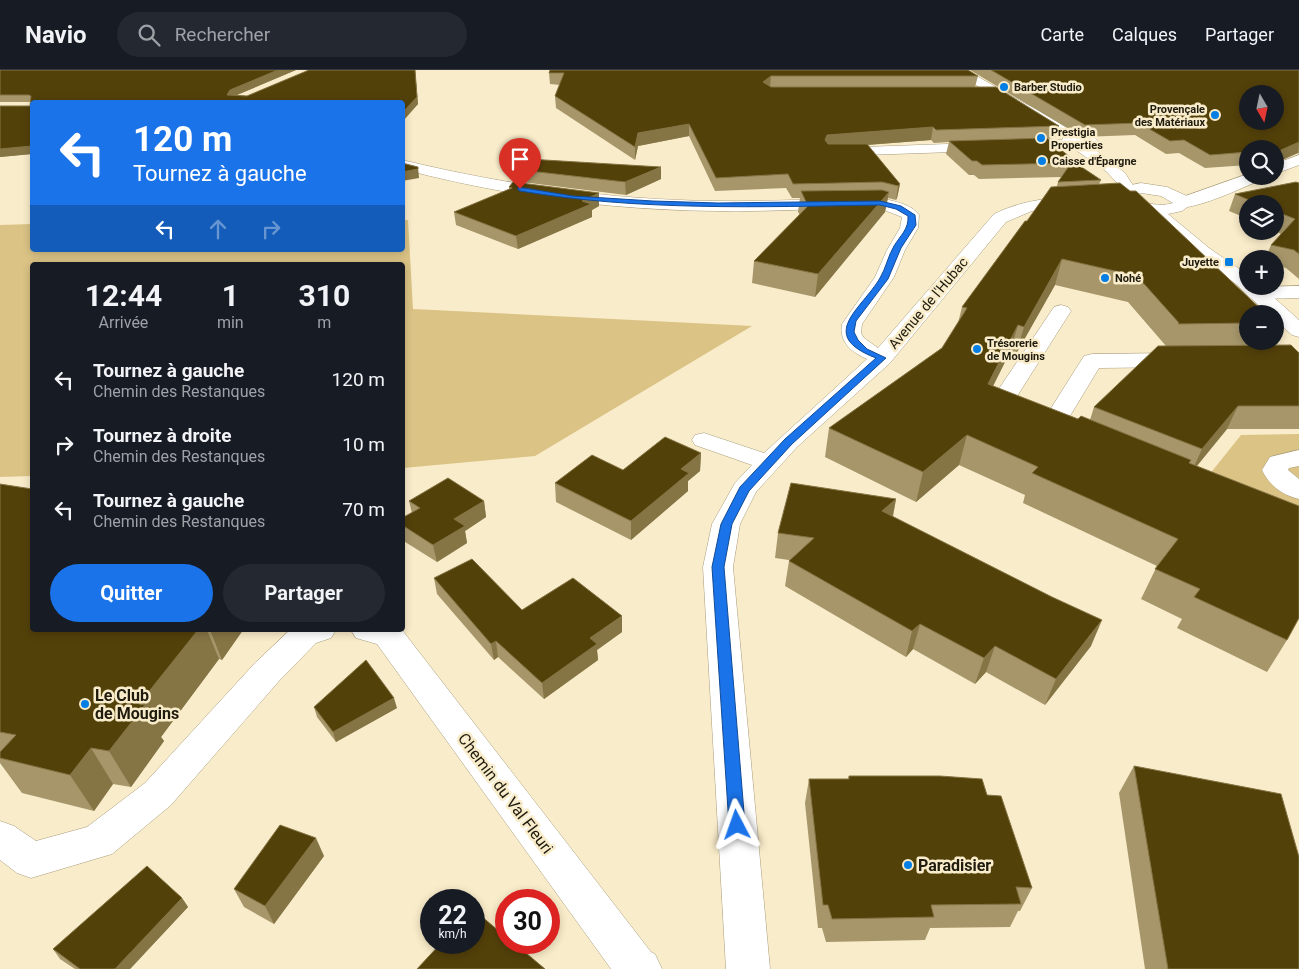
<!DOCTYPE html>
<html lang="fr">
<head>
<meta charset="utf-8">
<style>
  body { margin:0; font-family:Roboto,sans-serif; background:#242831; color:#f1f3f6; height:100vh; display:flex; flex-direction:column; font-size:19px; white-space:nowrap }
  * { box-sizing:border-box; margin:0 }
  p { font-size:16px; color:#9ea1a6 }
  .icon { flex:none; width:28px; height:28px; fill:none; stroke:currentColor; stroke-width:2; stroke-linecap:round; stroke-linejoin:round }
  .map { position:relative; flex:1; overflow:hidden }
  .drawer { position:absolute; left:30px; top:192px; width:375px; height:370px; display:flex; flex-direction:column; background:#171b24; border-radius:5px; box-shadow:0 2px 8px #0003 }
  .drawer>* { flex:none }
  .top-card { position:absolute; left:30px; top:30px; width:375px; height:152px; border-radius:5px; box-shadow:0 2px 8px #0003; background:#1a73e8; color:#fff; overflow:hidden }
  .needle { width:32px; rotate:171deg }
  .tools { position:absolute; left:1239px; top:15px; display:grid; gap:10px }
  .tools a { display:grid; place-items:center; width:45px; height:45px; border-radius:50%; background:#171b24; box-shadow:0 2px 8px #0003; font-size:25px }
  .speed { position:absolute; left:420px; top:819px; display:flex; gap:10px; font-size:25px; font-weight:700; text-align:center }
  .speed>* { display:grid; place-content:center; width:65px; height:65px; border-radius:50%; background:#171b24; box-shadow:0 2px 8px #0003; line-height:1 }
  .speed small { font-size:12px; font-weight:400 }
  .speed .limit { border:8px solid #d22; background:#fff; color:#111 }
  .pin { position:absolute; display:grid; place-items:center; width:42px; height:42px; color:#fff; margin:-51px -21px; border-radius:50% 50% 50% 0; rotate:-45deg; box-shadow:0 0 5px #0007 }
  .pin .icon { rotate:45deg }
  .me { position:absolute; width:55px; margin:-28px; rotate:356deg; stroke-linejoin:round; filter:drop-shadow(0 0 4px #0008) }
  .turn { display:flex; align-items:center; gap:18px; height:105px; padding:0 20px; font-size:22px }
  .turn .icon { width:65px; height:65px; stroke-width:2.5 }
  .turn b { display:block; font-size:35px; line-height:42px }
  .lanes { display:flex; align-items:center; height:48px; padding:0 20px; background:#0003; justify-content:center; gap:25px; direction:ltr }
  .lanes .off { opacity:.35 }
  .eta { display:flex; justify-content:space-evenly; align-items:center; height:85px; text-align:center }
  .eta b { font-size:30px; font-weight:700; line-height:35px }
  .button { display:flex; gap:10px; margin-top:auto; padding:10px 20px }
  .button a { flex:1; height:58px; border-radius:30px; background:#1a73e8; color:#fff; font-size:20px; font-weight:700; line-height:58px; text-align:center }
  .button a+a { background:#242831; color:#f1f3f6 }
  ul { padding:0; list-style:none }
  li { display:flex; align-items:center; gap:15px; height:65px; padding:0 20px }
  li div { flex:1 }
  li b { display:block; font-size:19px }
  li em { font-style:normal }
  header { display:flex; align-items:center; gap:30px; box-sizing:border-box; height:70px; padding:0 25px; background:#171b24; border-bottom:1px solid #363941 }
  header strong { font-size:24px }
  nav { display:flex; gap:28px; margin-inline-start:auto; font-size:18px }
  .search { width:350px; height:45px; background:#242831; display:flex; align-items:center; gap:12px; box-sizing:border-box; padding:0 18px; border-radius:28px; color:#9ea1a6; font-size:19px }
  .map>svg:first-child { display:block }
  .green { fill:#dbc385 }
  .lines { fill:none; stroke-linecap:round; stroke-linejoin:round }
  .minor-casing { stroke:#a89c7c; stroke-width:1 }
  .major-casing { stroke:#a89c7c; stroke-width:1 }
  .minor { fill:#fff; fill-rule:evenodd }
  .major { fill:#fff; fill-rule:evenodd }
  .wall { fill:#a6966a; fill-rule:evenodd }
  .shaded-wall { fill:#857444 }
  .building { fill:#53410a; stroke:#857444; fill-rule:evenodd }
  .route { fill:#1a73e8; stroke:#114b97 }
  .poi-dot { fill:#037ee5; stroke:#f9ecca; stroke-width:2 }
  .labels { text-anchor:middle; stroke-width:5; stroke-linejoin:round; paint-order:stroke }
  .far-poi-label { font-size:11px; font-weight:bold; fill:#1f1b0e; stroke:#f9ecca; text-anchor:start }
  .street-label { font-size:14px; fill:#1f1b0e; stroke:#f9ecca }
  .near-poi-label { font-size:16px; font-weight:bold; fill:#1f1b0e; stroke:#f9ecca; text-anchor:start }
  .near-street-label { font-size:16px; fill:#1f1b0e; stroke:#f9ecca }
</style>
</head>
<body>
<header>
<strong>Navio</strong>
<div class="search"><svg class="icon" aria-label="search" viewBox="0 0 24 24"><circle cx="10" cy="10" r="6"/><path d="M15 15l6 6"/></svg>Rechercher</div>
<nav><a>Carte</a><a>Calques</a><a>Partager</a></nav>
</header>
<div class="map">
<svg width="1299" height="899" viewBox="0 0 1299 899">
  <rect width="100%" height="100%" fill="#f9ecca"/>
  <g class="green">
    <polygon points="403,150 408,150 413,239 752,256 535,386 403,398 402,195 32,195 32,406 0,407 0,155 32,154 32,180 402,180"/>
    <polygon points="1299,364 1299,448 1205,410 1241,365"/>
  </g>
  <g class="lines">
    <g class="minor-casing">
      <g id="minor">
        <polygon points="951,0 966,0 1026,34 1095,68 1100,73 1098,76 1092,77 1125,103 1136,120 1134,123 1122,123 1118,114 1107,102 1073,78 835,86 830,85 828,82 830,79 835,78 1062,70 1064,66 1069,65 1016,39"/>
        <polygon points="1299,85 1299,95 1275,104 1275,94"/>
        <path d="M 402,90 C 506,115 610,130 717,131 C 771,132 826,128 880,128 C 893,131 912,134 919,145 L 918,158 L 905,180 L 894,207 L 862,254 L 861,263 L 864,268 L 878,278 L 994,144 C 1020,131 1047,128 1076,126 L 1082,128 L 1084,131 L 1082,134 L 1076,136 L 1032,141 L 1006,152 L 890,293 L 797,377 L 756,422 L 740,454 L 733,497 L 770,899 L 726,899 L 703,497 L 712,454 L 735,413 L 752,395 L 695,375 L 692,370 L 695,365 L 704,363 L 764,383 L 867,289 C 851,282 839,272 842,254 L 875,207 L 887,180 L 900,158 L 902,147 L 879,138 C 825,138 771,142 717,141 C 610,140 505,126 402,99 Z"/>
        <path d="M 1248,104 L 1248,106 L 1265,106 L 1263,109 C 1244,117 1194,141 1177,137 L 1175,133 L 1177,129 Z"/>
        <polygon points="1299,216 1299,228 1256,229 1249,227 1246,223 1249,219 1256,217"/>
        <path d="M 1061,235 L 1068,237 L 1071,241 L 1016,328 L 1026,337 L 1035,339 L 1039,344 L 1035,349 C 1016,354 1003,345 992,329 L 1054,237 Z"/>
        <path d="M 1180,283 L 1188,285 L 1191,290 L 1188,295 L 1180,297 L 1099,298 L 1070,346 L 1080,360 L 1089,363 L 1092,368 L 1089,373 C 1064,379 1058,364 1046,346 L 1084,286 L 1092,284 Z"/>
        <path d="M 1299,380 L 1299,396 L 1289,398 L 1288,400 L 1299,409 L 1299,429 C 1282,425 1269,415 1262,400 L 1270,387 Z"/>
        <polygon points="290,560 336,560 331,568 316,573 279,611 171,735 112,784 31,808 17,803 0,790 0,751 14,756 36,771 87,757 145,713 255,593"/>
        <polygon points="351,560 402,560 651,882 655,884 662,899 611,899 377,574 356,568"/>
      </g>
    </g>
    <g class="major-casing">
      <path id="major" d="M 1141,113 L 1167,117 L 1187,126 L 1190,135 L 1182,141 L 1168,144 L 1209,178 L 1248,205 L 1248,216 L 1261,216 L 1299,250 L 1299,267 L 1292,265 L 1275,250 L 1275,244 L 1268,244 L 1236,214 L 1197,186 L 1156,151 L 1143,143 L 1121,134 L 1115,126 L 1122,117 ZM 1141,123 L 1161,126 L 1173,133 C 1160,137 1143,134 1132,126 Z"/>
    </g>
    <use href="#minor" class="minor"/>
    <use href="#major" class="major"/>
  </g>
  <g class="wall">
    <polygon points="0,0 296,0 237,25 247,26 309,0 415,0 418,34 402,52 402,32 32,32 32,84 0,87 0,36 30,36 30,32 0,32"/>
    <polygon points="970,0 1299,0 1299,84 1298,83 1275,93 1275,79 1248,79 1248,95 1205,98 1179,83 1166,84 1135,65 1082,67"/>
    <path d="M 549,3 L 978,6 L 975,17 L 1059,56 L 1055,68 L 1047,69 L 1083,98 L 1101,110 L 1099,114 L 1248,244 L 1248,271 L 1266,271 L 1264,275 L 1299,283 L 1299,359 L 1227,359 L 1197,396 L 1287,570 L 1267,602 L 1177,558 L 1182,549 L 1141,529 L 1157,496 L 1023,433 L 1025,425 L 959,395 L 916,432 L 825,387 L 829,358 L 942,278 L 958,253 L 962,237 L 1027,151 L 1057,116 L 1058,112 L 1062,107 L 979,109 L 974,105 L 969,105 L 946,84 L 949,72 L 934,73 L 931,70 L 868,75 L 900,114 L 897,128 L 896,130 L 888,128 L 885,142 L 815,227 L 752,213 L 754,191 L 800,145 L 798,142 L 800,128 L 792,128 L 786,118 L 715,121 L 689,66 L 638,76 L 635,90 L 556,38 L 555,26 L 560,15 L 550,14 ZM 1055,215 L 1128,232 L 1166,276 L 1094,337 L 1090,350 L 1078,349 L 993,316 L 1010,282 L 1016,284 Z"/>
    <polygon points="521,100 661,109 626,125 522,112"/>
    <polygon points="1299,113 1299,209 1286,198 1275,195 1275,189 1265,189 1271,175 1281,164 1275,161 1275,134 1248,134 1248,149 1229,141 1235,124"/>
    <polygon points="509,117 599,123 599,136 592,140 592,147 518,179 456,155 454,142 509,119"/>
    <polygon points="701,383 700,401 688,411 688,421 631,470 556,432 555,413 623,400"/>
    <polygon points="0,414 32,560 243,560 222,590 219,589 161,667 164,671 131,717 113,714 94,741 22,723 0,693"/>
    <polygon points="896,429 893,447 1091,576 1045,635 986,602 975,614 913,579 906,587 785,516 789,491 789,490 775,488 778,463"/>
    <polygon points="409,431 484,431 486,447 465,461 467,473 437,492 402,470 402,448 412,443"/>
    <polygon points="434,508 522,540 622,562 597,580 598,590 544,629 498,587 494,590 437,524"/>
    <polygon points="314,637 397,638 336,672 317,647"/>
    <polygon points="1134,696 1299,899 1145,899 1119,723"/>
    <polygon points="849,706 1032,818 1020,841 1018,841 1010,857 930,858 925,870 826,872 822,858 818,858 805,733 809,709 848,709"/>
    <polygon points="324,786 274,854 244,837 234,819"/>
    <polygon points="182,828 188,837 130,899 75,899 60,889 53,879"/>
  </g>
  <g class="shaded-wall">
    <polygon points="278,0 296,0 232,27 227,25 230,20"/>
    <polygon points="415,0 418,34 402,52 402,43"/>
    <polygon points="771,6 770,17 763,12"/>
    <polygon points="689,54 689,66 638,76 635,90 635,77 638,63"/>
    <polygon points="933,57 931,70 825,78 825,70 827,65"/>
    <polygon points="1299,72 1298,83 1275,93 1275,89 1279,81"/>
    <polygon points="32,76 32,84 0,87 0,79"/>
    <polygon points="418,97 419,108 402,111 402,102"/>
    <polygon points="661,97 661,109 626,125 625,112"/>
    <polygon points="900,114 897,128 896,130 898,116"/>
    <polygon points="889,122 885,142 815,227 818,204"/>
    <polygon points="599,123 599,136 592,140 592,147 518,179 516,166 582,131"/>
    <polygon points="1062,189 1055,215 1016,284 1024,257"/>
    <polygon points="1018,255 1010,282 980,342 988,314"/>
    <polygon points="1238,336 1227,359 1191,403 1202,379"/>
    <polygon points="967,365 959,395 916,432 923,402"/>
    <polygon points="701,383 700,401 688,411 688,421 631,470 631,451 681,399"/>
    <polygon points="896,429 891,454 882,441"/>
    <polygon points="484,431 486,447 465,461 467,473 437,492 433,475 454,449"/>
    <polygon points="622,546 622,562 597,580 598,590 544,629 542,613 590,568"/>
    <polygon points="1102,550 1091,576 1045,635 1056,609"/>
    <polygon points="920,554 913,579 906,587 912,561"/>
    <polygon points="198,560 207,560 219,589 161,667 164,671 131,717 109,681 139,634"/>
    <polygon points="210,560 243,560 222,590"/>
    <polygon points="496,571 498,587 494,590 491,574"/>
    <polygon points="995,576 986,602 975,614 984,588"/>
    <polygon points="394,628 397,638 336,672 333,662"/>
    <polygon points="91,678 113,714 94,741 70,705"/>
    <polygon points="316,768 324,786 274,854 265,836"/>
    <polygon points="182,828 188,837 130,899 115,899"/>
  </g>
  <g class="building">
    <polygon points="0,0 278,0 230,20 227,25 247,26 309,0 415,0 417,27 402,43 402,32 32,32 32,76 0,79 0,36 30,36 31,26 29,25 0,25"/>
    <polygon points="550,0 968,0 978,6 771,6 763,12 771,17 996,17 1059,56 936,60 933,57 827,65 825,70 828,74 867,74 900,114 898,116 882,112 793,114 788,104 716,108 689,54 638,63 635,77 555,26 564,3 549,3"/>
    <path d="M 991,0 L 1299,0 L 1299,72 L 1279,81 L 1275,81 L 1275,79 L 1248,79 L 1248,82 L 1210,85 L 1184,70 L 1170,71 L 1139,53 L 1085,55 ZM 1248,24 L 1275,24 L 1275,51 L 1248,51 Z"/>
    <polygon points="1047,68 1083,98 1101,110 1058,112 1071,93 982,95 977,91 972,91 949,71"/>
    <polygon points="528,89 661,97 625,112 521,100"/>
    <polygon points="402,93 418,97 418,99 402,102"/>
    <polygon points="513,112 599,123 582,131 591,134 516,166 454,142 512,118 509,117"/>
    <polygon points="1296,112 1299,113 1299,184 1294,180 1271,175 1295,149 1275,141 1275,134 1258,134 1235,124"/>
    <polygon points="1120,113 1130,121 1136,121 1266,244 1248,244 1248,253 1178,254 1179,253 1137,206 1062,189 1024,257 1018,255 988,314 1078,349 1081,346 1191,390 1189,393 1299,436 1299,548 1287,570 1194,527 1200,519 1155,499 1178,469 1032,403 1038,397 967,365 923,402 829,358 942,278 967,238 962,237 1025,151 1027,151 1051,117"/>
    <polygon points="882,120 889,122 818,204 754,191 808,136 801,121"/>
    <polygon points="1291,275 1299,283 1299,336 1238,336 1202,379 1094,337 1158,276"/>
    <polygon points="665,367 701,383 681,399 689,403 631,451 555,413 592,385 623,400"/>
    <polygon points="448,408 484,431 454,449 465,456 433,475 402,455 402,448 420,438 409,431"/>
    <polygon points="791,413 896,429 882,441 1052,527 1102,550 1056,609 995,576 984,588 920,554 912,561 789,491 814,468 778,463"/>
    <polygon points="0,414 32,419 32,560 198,560 139,634 145,635 109,681 91,678 70,705 0,688 0,682 16,665 0,662"/>
    <polygon points="472,489 522,540 573,508 622,546 590,568 597,574 542,613 496,571 491,574 434,508"/>
    <polygon points="366,590 394,628 333,662 314,637"/>
    <polygon points="1134,696 1281,724 1299,787 1299,899 1168,899"/>
    <polygon points="849,706 940,706 982,709 987,725 1001,726 1032,818 1016,817 1021,834 931,835 934,847 832,849 828,835 823,835 809,709 849,709"/>
    <polygon points="280,755 316,768 265,836 234,819"/>
    <polygon points="147,796 182,828 115,899 80,899 53,879"/>
    <polygon points="474,840 506,867 506,872 513,872 545,899 417,899 442,872 474,872"/>
  </g>
  <path class="route" d="M 518,117 L 573,126 L 653,131 L 718,133 L 880,131 L 901,136 L 915,145 L 916,155 L 901,178 L 888,209 L 856,251 L 854,262 L 858,270 L 867,279 L 886,288 L 792,374 L 749,421 L 732,454 L 724,497 L 745,755 L 743,760 L 737,762 L 731,760 L 729,755 L 712,497 L 721,454 L 740,417 L 785,369 L 876,288 C 816,265 862,239 880,208 C 886,198 888,186 894,176 C 900,166 909,159 908,146 L 896,139 L 880,135 C 759,137 639,141 520,121 L 518,120 Z"/>
  <g class="poi-dot">
    <circle cx="1004" cy="17" r="5"/>
    <circle cx="1215" cy="45" r="5"/>
    <circle cx="1041" cy="68" r="5"/>
    <circle cx="1042" cy="91" r="5"/>
    <rect x="1224" y="187" width="10" height="10" rx="2.5"/>
    <circle cx="1105" cy="208" r="5"/>
    <circle cx="977" cy="279" r="5"/>
    <circle cx="85" cy="634" r="5"/>
    <circle cx="908" cy="795" r="5"/>
  </g>
  <g class="labels">
    <g class="far-poi-label">
      <text x="1014" y="21">Barber Studio</text>
      <text x="1205" y="43" text-anchor="end">Provençale<tspan x="1205" dy="13">des Matériaux</tspan></text>
      <text x="1051" y="66">Prestigia<tspan x="1051" dy="13">Properties</tspan></text>
      <text x="1052" y="95">Caisse d'Épargne</text>
      <text x="1219" y="196" text-anchor="end">Juyette</text>
      <text x="1115" y="212">Nohé</text>
      <text x="987" y="277">Trésorerie<tspan x="987" dy="13">de Mougins</tspan></text>
    </g>
    <g class="street-label">
      <text transform="translate(928 233) rotate(-50)" y="5">Avenue de l'Hubac</text>
    </g>
    <g class="near-poi-label">
      <text x="95" y="631">Le Club<tspan x="95" dy="18">de Mougins</tspan></text>
      <text x="918" y="801">Paradisier</text>
    </g>
    <g class="near-street-label">
      <text transform="translate(506 723) rotate(53)" y="6">Chemin du Val Fleuri</text>
    </g>
  </g>
</svg>
<div class="tools">
<a><svg class="needle" viewBox="-14 -14 28 28"><path d="M0-13l5 13h-10z" fill="#e53935"/><path d="M0 13l5-13h-10z" fill="#9ea1a6"/></svg></a>
<a><svg class="icon" aria-label="search" viewBox="0 0 24 24"><circle cx="10" cy="10" r="6"/><path d="M15 15l6 6"/></svg></a>
<a><svg class="icon" aria-label="layers" viewBox="0 0 24 24"><path d="M12 4l9 5-9 5-9-5zM3 14l9 5 9-5"/></svg></a>
<a>+</a>
<a>−</a>
</div>
<div class="speed"><div>22<small>km/h</small></div><div class="limit">30</div></div>
<div class="pin" style="left:520px;top:119px;background:#d93025"><svg class="icon" aria-label="arrive" viewBox="0 0 24 24"><path d="M6 21V4h12l-3 4 3 4H6"/></svg></div>
<svg class="me" style="left:737px;top:755px" viewBox="-20 -20 40 40"><path d="M0-17L14 15 0 8-14 15z" fill="#1a73e8" stroke="#fff" stroke-width="4"/></svg>
<div class="top-card">
<div class="turn"><svg class="icon" aria-label="left" viewBox="0 0 24 24"><path d="M17 20v-9H6M10 6l-5 5 5 5"/></svg><div><b>120 m</b>Tournez à gauche</div></div>
<div class="lanes"><svg class="icon" aria-label="left" viewBox="0 0 24 24"><path d="M17 20v-9H6M10 6l-5 5 5 5"/></svg><svg class="icon off" aria-label="ahead" viewBox="0 0 24 24"><path d="M12 20V5M6 11l6-6 6 6"/></svg><svg class="icon off" aria-label="right" viewBox="0 0 24 24"><path d="M7 20v-9h11M14 6l5 5-5 5"/></svg></div>
</div>
<section class="drawer">
<div class="eta">
<div><b>12:44</b><p>Arrivée</p></div>
<div><b>1</b><p>min</p></div>
<div><b>310</b><p>m</p></div>
</div>
<ul>
<li><svg class="icon" aria-label="left" viewBox="0 0 24 24"><path d="M17 20v-9H6M10 6l-5 5 5 5"/></svg><div><b>Tournez à gauche</b><p>Chemin des Restanques</p></div><em>120 m</em></li>
<li><svg class="icon" aria-label="right" viewBox="0 0 24 24"><path d="M7 20v-9h11M14 6l5 5-5 5"/></svg><div><b>Tournez à droite</b><p>Chemin des Restanques</p></div><em>10 m</em></li>
<li><svg class="icon" aria-label="left" viewBox="0 0 24 24"><path d="M17 20v-9H6M10 6l-5 5 5 5"/></svg><div><b>Tournez à gauche</b><p>Chemin des Restanques</p></div><em>70 m</em></li>
</ul>
<div class="button"><a>Quitter</a><a>Partager</a></div>
</section>
</div>
</body>
</html>
